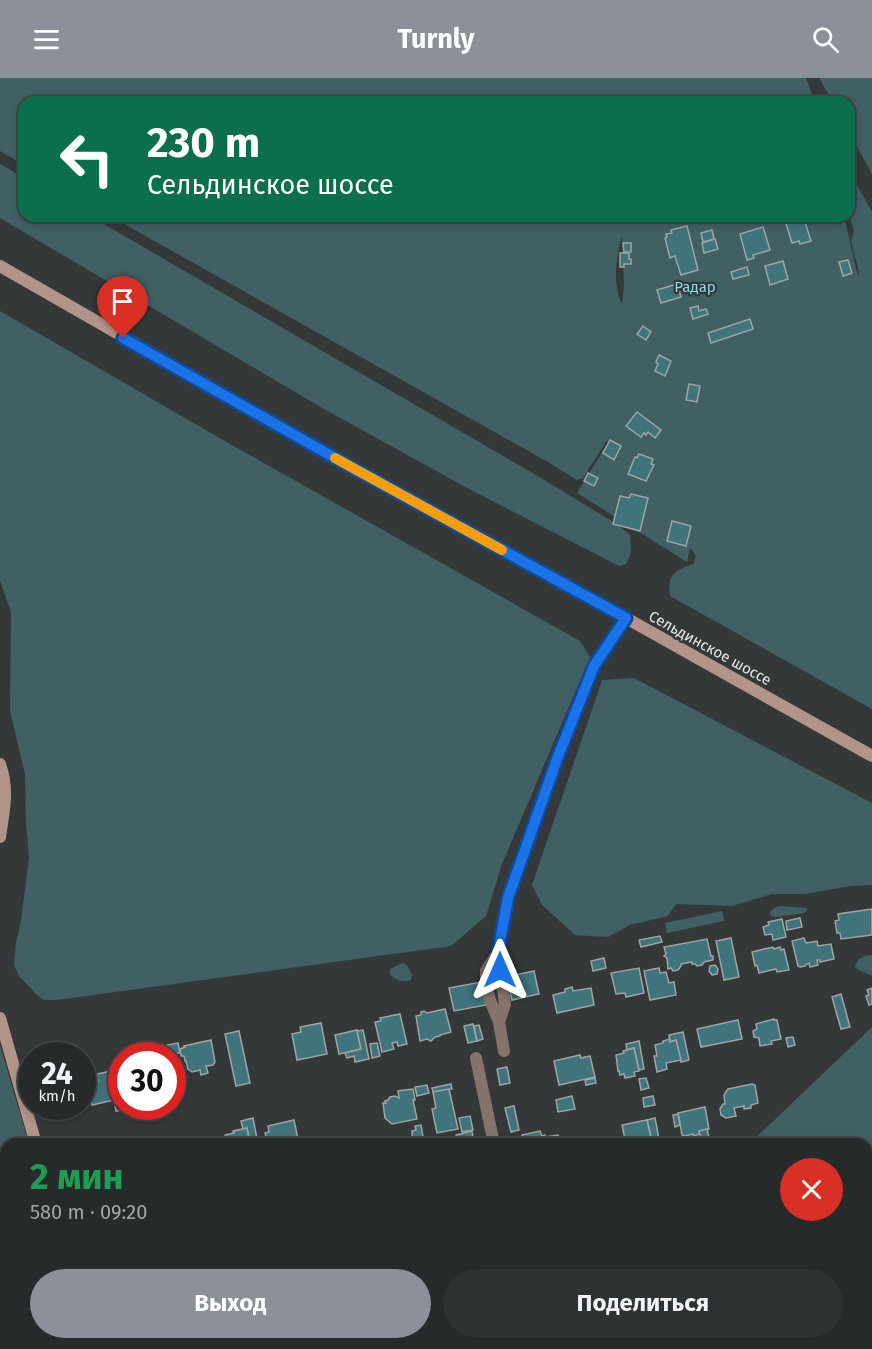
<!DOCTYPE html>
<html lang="ru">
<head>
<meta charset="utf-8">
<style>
  body { margin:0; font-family:"Fira Sans",sans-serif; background:#2f3232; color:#f1f3f6; height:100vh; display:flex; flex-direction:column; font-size:22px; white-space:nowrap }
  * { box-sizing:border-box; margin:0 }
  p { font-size:20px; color:#a4a7a8 }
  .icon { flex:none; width:33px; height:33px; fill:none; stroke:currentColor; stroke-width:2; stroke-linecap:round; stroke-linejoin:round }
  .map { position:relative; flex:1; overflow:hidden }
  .side { position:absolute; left:0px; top:1060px; width:873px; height:212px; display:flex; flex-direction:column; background:#272a2a; border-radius:18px 18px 0 0; box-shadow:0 3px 9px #0003,0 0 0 2px #434647 }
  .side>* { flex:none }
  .banner { position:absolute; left:18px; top:18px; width:837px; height:126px; border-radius:18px; box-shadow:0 3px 9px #0003,0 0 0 2px #434647; background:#0b6e4f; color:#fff; overflow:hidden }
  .speed { position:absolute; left:18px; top:964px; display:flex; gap:12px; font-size:30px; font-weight:700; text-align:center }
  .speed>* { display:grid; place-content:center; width:78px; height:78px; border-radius:50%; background:#272a2a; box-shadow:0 3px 9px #0003,0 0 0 2px #434647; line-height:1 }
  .speed small { font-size:15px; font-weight:400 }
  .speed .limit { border:9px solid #d22; background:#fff; color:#111 }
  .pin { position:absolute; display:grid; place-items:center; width:51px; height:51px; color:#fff; margin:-62px -26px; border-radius:50% 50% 50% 0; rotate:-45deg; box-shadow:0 0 6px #0007 }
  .pin .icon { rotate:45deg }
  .me { position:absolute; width:66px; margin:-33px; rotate:0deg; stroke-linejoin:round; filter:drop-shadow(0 0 4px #0008) }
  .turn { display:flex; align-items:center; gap:21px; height:126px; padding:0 30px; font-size:27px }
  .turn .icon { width:78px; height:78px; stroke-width:2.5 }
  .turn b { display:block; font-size:42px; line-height:51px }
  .round { display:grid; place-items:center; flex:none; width:63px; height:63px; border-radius:32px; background:#2f3232 }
  .overview { display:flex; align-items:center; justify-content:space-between; height:102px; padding:0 30px }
  h1 { font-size:36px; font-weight:700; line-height:45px; color:#1e9e55 }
  .cta { display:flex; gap:12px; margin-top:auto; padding:12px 30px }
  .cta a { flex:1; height:69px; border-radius:36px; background:#8c9099; color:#fff; font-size:24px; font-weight:700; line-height:69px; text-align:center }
  .cta a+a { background:#2f3232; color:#f1f3f6 }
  header { display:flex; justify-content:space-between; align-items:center; height:78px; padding:0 30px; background:#8c9099; color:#fff; font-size:27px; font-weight:700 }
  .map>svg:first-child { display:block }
  .green { fill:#416064; fill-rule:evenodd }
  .building { fill:#3f747c; stroke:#a0a4a5; stroke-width:1.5 }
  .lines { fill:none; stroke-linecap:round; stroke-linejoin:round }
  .street { stroke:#86736b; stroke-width:12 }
  .secondary { stroke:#b29488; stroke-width:12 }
  .route-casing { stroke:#114b97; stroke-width:15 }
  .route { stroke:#1a73e8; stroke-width:10 }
  .slow { stroke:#f59e0b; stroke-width:10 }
  .labels { text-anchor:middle; stroke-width:4.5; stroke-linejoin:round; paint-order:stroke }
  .park-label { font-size:15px; fill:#84dfeb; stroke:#343838 }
  .street-label { font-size:15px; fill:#e4e7e7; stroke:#343838 }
</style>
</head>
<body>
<header><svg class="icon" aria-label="menu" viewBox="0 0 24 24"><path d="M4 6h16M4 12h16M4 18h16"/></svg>Turnly<svg class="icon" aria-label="search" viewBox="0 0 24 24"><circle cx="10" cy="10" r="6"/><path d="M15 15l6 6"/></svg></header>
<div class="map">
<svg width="872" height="1271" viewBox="0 0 872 1271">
  <rect width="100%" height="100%" fill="#343838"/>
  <g class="green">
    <polygon points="0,0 806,0 815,24 24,24 24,87 0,73"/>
    <polygon points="819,0 872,0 872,96 849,54 849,24 833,24"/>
    <polygon points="0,86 24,100 24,138 90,138 541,400 615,445 630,457 631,475 626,486 619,488 469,411 324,331 0,140"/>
    <path d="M 849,104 L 858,109 L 872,134 L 872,631 L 670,518 C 667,497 675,492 693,486 L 696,478 L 690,470 L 687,484 L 577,415 L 609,363 L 606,364 L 583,400 L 577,402 L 548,384 L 110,138 L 844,138 L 858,198 L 859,194 L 851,163 L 854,153 L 849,137 ZM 622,159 L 624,207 L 622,226 C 612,206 616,180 622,159 Z"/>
    <polygon points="0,233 223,362 580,563 590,579 502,786 486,838 451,868 57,922 44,922 37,917 19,898 14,887 16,865 21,843 29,780 26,746 25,696 10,633 11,534 0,503"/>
    <polygon points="634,600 872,725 872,807 850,808 805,816 772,816 732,828 676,826 668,838 630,847 608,859 575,857 542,827 532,807 602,602"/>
    <polygon points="780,828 806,830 807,832 804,835 775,839 771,838 770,834 774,830"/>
    <polygon points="722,833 724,843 667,855 665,845"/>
    <path d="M 872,877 L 872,898 L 855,890 C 856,880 863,878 872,877 Z"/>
    <path d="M 402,885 L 406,886 L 412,896 L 411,902 C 405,905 395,902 390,897 L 390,891 Z"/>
    <polygon points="872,949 872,1271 696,1271 698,1266 867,1266 867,1066 749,1066"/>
    <polygon points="0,967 29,1066 6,1066 6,1266 88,1266 89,1271 0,1271"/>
    <polygon points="39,1029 69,1029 67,1034 55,1037 48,1042 44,1041"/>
  </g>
  <g class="building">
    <polygon points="788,138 803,138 811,163 800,166 799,163 792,165 784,139"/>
    <polygon points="687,148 698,192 681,197 675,178 670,180 665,160 667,159 666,156 672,155 671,152"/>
    <polygon points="763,149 770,172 753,177 754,180 747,182 740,156"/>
    <polygon points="712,152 714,161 703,164 701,155"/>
    <polygon points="715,161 718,171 704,175 702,165"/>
    <polygon points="623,165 631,165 631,174 624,174"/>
    <polygon points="620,175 629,175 629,181 631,181 631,186 624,186 624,189 620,189"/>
    <polygon points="848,182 852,195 843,198 839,184"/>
    <polygon points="783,183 788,201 770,207 765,188"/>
    <polygon points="747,189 749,197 733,201 731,194"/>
    <polygon points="677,206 681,219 661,225 657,212"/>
    <polygon points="698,228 699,233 706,231 708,236 693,241 690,230"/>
    <polygon points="750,241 753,251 711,265 708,255"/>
    <polygon points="643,248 651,254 646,262 637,256"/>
    <polygon points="659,277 671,283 665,298 655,293 658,286 656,284"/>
    <polygon points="689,306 700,308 697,324 686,322"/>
    <polygon points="637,334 661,352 655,360 648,354 646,357 644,355 641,359 626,348"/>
    <polygon points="610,362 621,368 614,382 603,375"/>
    <polygon points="639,376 653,381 651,386 654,387 646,403 628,396 635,379 637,380"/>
    <polygon points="588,395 598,400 594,408 584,403"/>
    <polygon points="631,416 648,420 640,453 613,446 620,418 629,420"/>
    <polygon points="672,443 691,448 686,468 667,463"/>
    <polygon points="872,831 872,857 841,861 840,855 837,855 835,843 839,842 838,836"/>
    <polygon points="800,840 802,849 787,852 786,843"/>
    <polygon points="782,841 786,859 773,862 772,856 765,857 763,849 769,847 768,844"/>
    <polygon points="660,858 662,864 641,869 639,862"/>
    <polygon points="731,860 739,899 724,902 716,863"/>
    <polygon points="804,860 806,865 817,863 818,868 831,866 834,881 820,884 820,882 817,882 818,887 810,889 809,885 807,886 805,888 800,889 798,888 792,863"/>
    <polygon points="707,861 711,878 713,878 713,882 704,884 702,887 697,888 695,886 692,886 692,884 681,886 681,888 678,892 673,893 671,890 668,891 667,880 664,878 666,876 664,869"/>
    <polygon points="773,869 774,871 780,869 781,872 784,871 789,892 777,894 776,891 759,895 757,887 755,888 752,874"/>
    <polygon points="604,880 606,890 593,893 591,883"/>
    <polygon points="715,887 718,891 717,896 712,897 709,893 710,888"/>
    <polygon points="639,890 644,915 626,919 625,915 616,916 611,895"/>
    <polygon points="659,890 660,895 666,894 669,905 674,904 676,917 650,922 644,893"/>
    <polygon points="534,893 539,916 512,922 507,899"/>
    <polygon points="481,904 486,927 454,933 449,910"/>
    <polygon points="572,909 573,913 591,910 594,927 557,935 553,917 565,914 565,911"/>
    <polygon points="872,910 872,926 869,927 866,918 869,917 867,912"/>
    <polygon points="841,916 850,949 841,951 832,919"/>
    <polygon points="445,931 451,954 440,957 440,958 435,959 431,963 427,961 420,963 416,938 421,937 421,934 424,933 427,935"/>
    <polygon points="400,936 407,966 398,968 397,964 392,965 394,971 382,974 375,944 381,943 380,940"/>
    <polygon points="774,941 774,942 777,942 781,961 771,963 772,966 760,968 759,960 754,959 753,953 757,951 756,946"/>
    <polygon points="738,942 742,961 701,969 697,951"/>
    <polygon points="321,945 327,976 297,982 292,956 301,954 300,949"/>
    <polygon points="473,946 477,963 468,965 464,948"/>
    <polygon points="479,947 483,961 477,963 474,948"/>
    <polygon points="357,952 361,971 339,976 335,957"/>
    <polygon points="363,952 369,981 355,984 354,978 347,980 345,975 361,971 357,953"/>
    <polygon points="239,953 250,1005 236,1008 225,956"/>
    <polygon points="683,954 689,982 681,984 676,962 670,964 669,957"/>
    <polygon points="793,959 795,967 788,969 786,960"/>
    <polygon points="670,961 670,964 676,962 681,982 666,985 667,991 657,994 654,978 657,978 655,967 663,965 663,963"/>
    <polygon points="211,962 215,984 213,987 206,988 208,995 201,997 200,992 192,994 188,991 186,983 185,983 184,978 181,978 180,971 185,969 184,968"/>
    <polygon points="639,963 644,991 639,992 634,970 627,972 626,966"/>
    <polygon points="178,965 180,975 169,977 167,967"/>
    <polygon points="377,965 380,978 372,980 370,966"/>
    <polygon points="163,969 164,977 155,978 154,971"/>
    <polygon points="634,970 639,993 634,994 635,998 625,1000 624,996 620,997 619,993 618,993 616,977 624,975 623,973"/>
    <polygon points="580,977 581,980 590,978 595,999 559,1007 554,983"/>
    <polygon points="507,989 510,1005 500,1007 497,991"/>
    <polygon points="181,992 185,1011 175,1013 172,993"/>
    <polygon points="111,993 113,1000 122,999 122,1029 132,1030 116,1033 114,1022 92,1027 88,1006 98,1004 97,996"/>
    <polygon points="595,1000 596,1005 586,1007 585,1002"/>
    <polygon points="646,1000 649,1010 641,1012 639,1001"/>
    <polygon points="451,1006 452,1011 433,1014 432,1010"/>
    <polygon points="752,1006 755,1007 758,1025 751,1027 751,1030 744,1031 744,1028 734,1030 736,1038 726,1040 721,1037 720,1031 723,1026 725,1026 724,1017 728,1011"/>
    <polygon points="427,1007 429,1015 417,1018 415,1009"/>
    <polygon points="413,1011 415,1022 413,1022 417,1041 392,1046 385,1040 383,1025 386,1025 385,1023 388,1022 390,1019 395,1018 399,1020 398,1013"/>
    <polygon points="449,1011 458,1051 437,1055 432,1031 436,1030 433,1014"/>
    <polygon points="572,1018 575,1031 558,1034 556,1022"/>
    <polygon points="653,1018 655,1027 644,1029 643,1020"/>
    <polygon points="514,1028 519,1052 511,1054 505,1030"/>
    <polygon points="705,1029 709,1051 699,1053 700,1056 693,1058 693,1056 685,1058 682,1057 678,1035"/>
    <polygon points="678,1036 680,1047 675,1049 673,1037"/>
    <polygon points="470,1038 473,1052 462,1054 459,1040"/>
    <polygon points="253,1040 258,1066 250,1066 247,1050 243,1051 241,1043"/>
    <polygon points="655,1040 660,1066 642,1066 652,1064 647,1042"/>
    <polygon points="294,1042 299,1066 268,1066 265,1055 269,1054 268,1048"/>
    <polygon points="647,1042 652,1064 641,1066 630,1066 628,1060 625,1061 622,1047"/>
    <polygon points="421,1047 423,1059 412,1061 412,1053 416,1052 415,1048"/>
    <polygon points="247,1050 250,1066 227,1066 225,1057 234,1055 233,1053"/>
    <polygon points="707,1051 709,1059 701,1061 699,1053"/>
    <polygon points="472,1053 473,1060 457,1064 456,1057"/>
    <polygon points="540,1053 542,1058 545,1057 545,1059 558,1057 560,1066 524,1066 522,1057"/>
    <polygon points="210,1059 211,1066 182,1066 182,1064"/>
    <polygon points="170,1266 182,1266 183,1271 170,1271 171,1271"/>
    <polygon points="185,1266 197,1266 198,1270 186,1271"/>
    <polygon points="214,1266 228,1266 229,1271 215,1271"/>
    <polygon points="261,1266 262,1271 238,1271 238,1270"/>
    <polygon points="310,1266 347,1266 348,1271 311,1271"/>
    <polygon points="398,1266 411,1266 412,1269 399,1271"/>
  </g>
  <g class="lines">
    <g class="street">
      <polyline points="498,874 505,926 499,944"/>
      <polyline points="504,973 499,944 490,922 486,907 486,893 498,874 508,820 557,681 594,588 626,540"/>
      <polyline points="476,980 494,1066"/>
      <polyline points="509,1271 532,1266"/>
    </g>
    <g class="secondary">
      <polyline points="0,188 351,389 626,540 872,678"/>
      <path d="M 0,686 C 9,712 4,732 0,759"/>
      <polyline points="0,940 36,1066"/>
      <polyline points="94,1266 96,1271"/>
    </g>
  </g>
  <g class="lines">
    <g class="route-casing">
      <polyline id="route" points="123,260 351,389 626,540 594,588 557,681 508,820 498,874 500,892"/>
    </g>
    <use href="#route" class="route"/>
    <polyline class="slow" points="335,380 502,472"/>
  </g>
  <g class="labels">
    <g class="park-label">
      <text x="695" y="214">Радар</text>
    </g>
    <g class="street-label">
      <text transform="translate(710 570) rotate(29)" y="5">Сельдинское шоссе</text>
    </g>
  </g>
</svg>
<div class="speed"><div>24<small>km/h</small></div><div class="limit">30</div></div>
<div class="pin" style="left:123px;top:260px;background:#d93025"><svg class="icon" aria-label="arrive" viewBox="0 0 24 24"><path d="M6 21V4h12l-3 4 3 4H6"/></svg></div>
<svg class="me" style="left:500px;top:892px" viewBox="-20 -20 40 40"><path d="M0-17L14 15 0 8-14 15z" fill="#1a73e8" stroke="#fff" stroke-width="4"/></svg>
<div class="banner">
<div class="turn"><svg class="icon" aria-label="left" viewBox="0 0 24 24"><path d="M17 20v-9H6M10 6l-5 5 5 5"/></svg><div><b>230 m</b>Сельдинское шоссе</div></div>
</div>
<section class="side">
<div class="overview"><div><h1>2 мин</h1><p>580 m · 09:20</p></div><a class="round" style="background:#d93025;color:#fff"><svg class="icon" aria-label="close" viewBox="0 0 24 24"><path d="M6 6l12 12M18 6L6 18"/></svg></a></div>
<div class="cta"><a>Выход</a><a>Поделиться</a></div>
</section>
</div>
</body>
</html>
